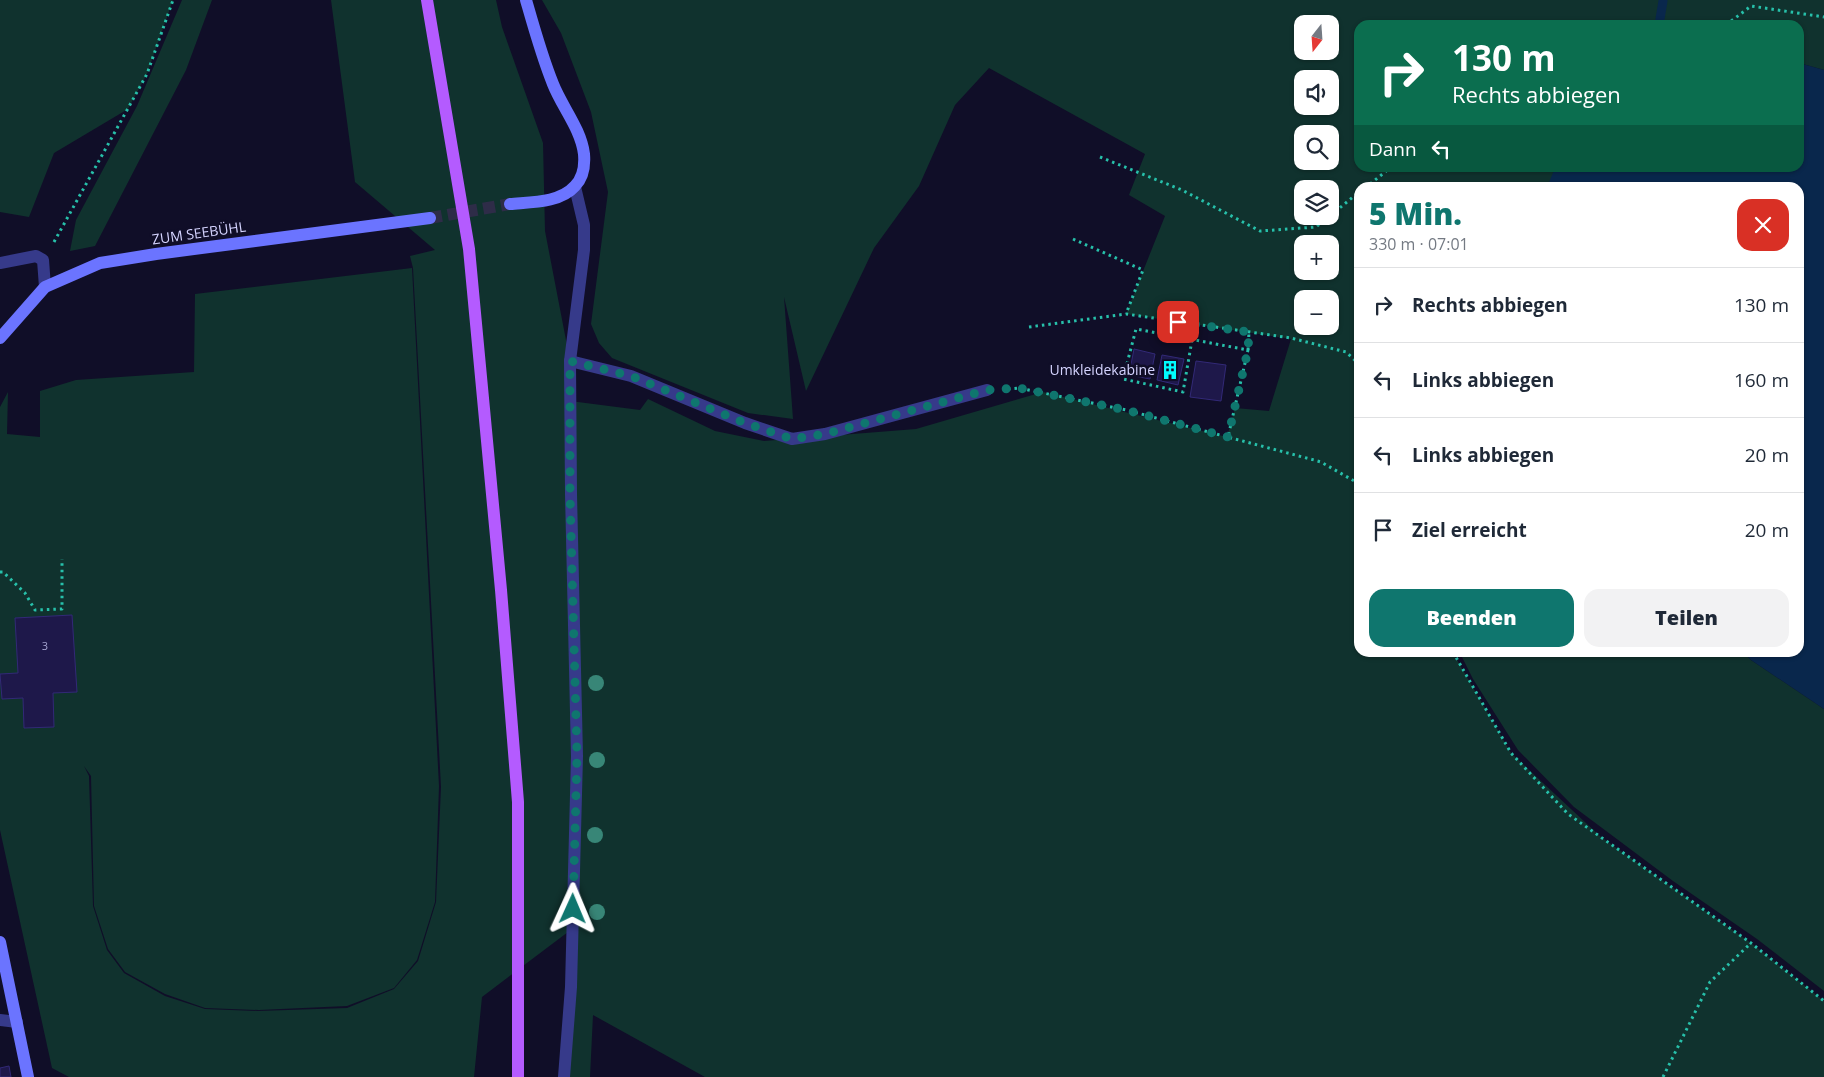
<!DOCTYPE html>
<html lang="de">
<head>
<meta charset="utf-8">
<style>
  body { margin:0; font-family:"Open Sans",sans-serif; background:#f2f2f3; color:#1f2937; height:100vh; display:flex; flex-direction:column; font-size:19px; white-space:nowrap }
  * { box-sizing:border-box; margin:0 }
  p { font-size:16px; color:#747a83 }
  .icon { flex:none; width:28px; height:28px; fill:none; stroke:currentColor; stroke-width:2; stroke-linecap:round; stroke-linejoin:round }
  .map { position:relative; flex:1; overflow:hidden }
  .details { position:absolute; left:1354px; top:182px; width:450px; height:475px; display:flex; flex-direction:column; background:#fff; border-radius:15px; box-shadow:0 1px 4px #0004 }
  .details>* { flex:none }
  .banner { position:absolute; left:1354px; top:20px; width:450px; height:152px; border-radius:15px; box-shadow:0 1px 4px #0004; background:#0b6e4f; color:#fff; overflow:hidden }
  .needle { width:32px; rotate:197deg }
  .controls { position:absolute; left:1294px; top:15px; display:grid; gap:10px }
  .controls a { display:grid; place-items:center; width:45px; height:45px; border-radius:10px; background:#fff; box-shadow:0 1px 4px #0004; font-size:25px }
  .pin { position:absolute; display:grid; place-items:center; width:42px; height:42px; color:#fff; margin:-21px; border-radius:10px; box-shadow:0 2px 8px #0006 }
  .me { position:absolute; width:55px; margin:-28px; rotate:1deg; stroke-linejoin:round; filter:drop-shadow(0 0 4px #0008) }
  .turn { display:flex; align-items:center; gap:18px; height:105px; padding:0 15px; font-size:22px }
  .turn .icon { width:65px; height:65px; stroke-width:2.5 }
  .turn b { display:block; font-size:35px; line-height:42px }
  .then { display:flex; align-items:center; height:48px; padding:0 15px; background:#0003; gap:10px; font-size:19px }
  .round { display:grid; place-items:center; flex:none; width:52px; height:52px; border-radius:15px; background:#f2f2f3 }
  .headline { display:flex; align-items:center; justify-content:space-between; height:85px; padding:0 15px }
  h1 { font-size:30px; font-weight:800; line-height:38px; color:#0f766e }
  .action { display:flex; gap:10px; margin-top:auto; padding:10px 15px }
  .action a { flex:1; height:58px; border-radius:15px; background:#0f766e; color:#fff; font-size:20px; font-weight:800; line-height:58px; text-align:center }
  .action a+a { background:#f2f2f3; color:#1f2937 }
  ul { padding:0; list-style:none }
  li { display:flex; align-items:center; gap:15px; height:75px; padding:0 15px; border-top:1px solid #e0e1e3 }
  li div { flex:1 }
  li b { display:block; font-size:19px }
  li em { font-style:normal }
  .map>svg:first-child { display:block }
  .green { fill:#10322e; fill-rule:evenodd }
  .water { fill:#09274c }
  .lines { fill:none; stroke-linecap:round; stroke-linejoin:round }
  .stream { stroke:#09274c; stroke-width:9 }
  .building { fill:#1e184a; stroke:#322977 }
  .secondary-tunnel { stroke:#2e2c48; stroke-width:12; stroke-dasharray:12 6; stroke-linecap:butt }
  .path { stroke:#27c0aa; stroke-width:3; stroke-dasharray:2.5 4; stroke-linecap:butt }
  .lane { stroke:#363a8a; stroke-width:12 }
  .street { stroke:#363a8a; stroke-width:12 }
  .secondary { stroke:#6b74ff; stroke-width:12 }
  .primary { stroke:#b45bff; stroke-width:12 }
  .tree { fill:#388677 }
  .route { stroke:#0f766e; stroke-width:9; stroke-dasharray:0 16.2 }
  .labels { text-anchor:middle; stroke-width:5; stroke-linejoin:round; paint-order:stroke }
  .number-label { font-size:11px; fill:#a7a5d2 }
  .street-label { font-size:14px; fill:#d5d4ff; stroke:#100e28 }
  .poi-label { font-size:14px; fill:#d5d4ff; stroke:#100e28; text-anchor:end }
</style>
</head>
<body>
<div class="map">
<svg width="1824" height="1077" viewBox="0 0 1824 1077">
  <rect width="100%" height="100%" fill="#100e28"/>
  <g class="green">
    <polygon points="0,0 173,0 147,74 128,109 54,153 29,217 0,212"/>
    <polygon points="182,0 212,0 186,70 95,246 70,251 76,220 137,106"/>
    <path d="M 331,0 L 496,0 L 502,27 L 543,143 L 545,231 L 570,361 L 570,401 L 640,410 L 648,399 L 715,431 L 764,441 L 916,429 L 1043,392 L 1227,437 L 1235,408 L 1269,411 L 1291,339 L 1126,314 L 1165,216 L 1129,195 L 1145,154 L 989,68 L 955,105 L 919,186 L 874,248 L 806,391 L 784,297 L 793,419 L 748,413 L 612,358 L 599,343 L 591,324 L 608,192 L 591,112 L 561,33 L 542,0 L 1824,0 L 1824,70 L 1799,63 L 1799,25 L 1359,25 L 1359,168 L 1560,168 L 1547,187 L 1359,188 L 1359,652 L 1453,653 L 1511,753 L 1601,837 L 1751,943 L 1824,1001 L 1824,1077 L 705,1077 L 593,1015 L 590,1077 L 564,1077 L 572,929 L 482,997 L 474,1077 L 69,1077 L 52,1068 L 0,830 L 0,407 L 8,392 L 7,434 L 40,437 L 40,391 L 76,380 L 194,372 L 195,294 L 412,268 L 439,786 L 435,902 L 417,960 L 394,988 L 347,1006 L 259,1010 L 205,1008 L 165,994 L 125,972 L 108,949 L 94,906 L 91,776 L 84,766 L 89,776 L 93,906 L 107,950 L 124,973 L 165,996 L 205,1009 L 258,1011 L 347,1008 L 394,989 L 418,961 L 436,902 L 441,787 L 413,268 L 410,256 L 435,250 L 355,182 ZM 1302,24 L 1330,24 L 1330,51 L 1302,51 ZM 1302,79 L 1330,79 L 1330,106 L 1302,106 ZM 1302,134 L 1330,134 L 1330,161 L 1302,161 ZM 1302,189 L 1330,189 L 1330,216 L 1302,216 ZM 1302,244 L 1330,244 L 1330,271 L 1302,271 ZM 1302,299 L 1330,299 L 1330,326 L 1302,326 Z"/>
    <polygon points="1460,653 1744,653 1751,660 1824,709 1824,991 1757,939 1673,881 1574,807 1518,750 1473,679"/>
  </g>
  <polygon class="water" points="1799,63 1824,70 1824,709 1751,660 1744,653 1799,652 1799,188 1547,187 1555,168 1799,168"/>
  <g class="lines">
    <polyline class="stream" points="1659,25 1663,1"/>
  </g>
  <g class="building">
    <polygon points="1134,349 1155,354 1150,379 1129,375"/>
    <polygon points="1162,355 1184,359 1178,385 1157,380"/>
    <polygon points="1196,361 1226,365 1221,401 1190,397"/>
    <polygon points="72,615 77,692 53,693 54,727 24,728 23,698 2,699 0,674 18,673 15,618"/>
    <polygon points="9,1066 11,1077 0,1077 0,1068"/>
  </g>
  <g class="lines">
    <polyline class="secondary-tunnel" points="430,218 510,204"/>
    <g class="path">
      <polyline points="1726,25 1751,6 1824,17"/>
      <polyline points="1100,157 1182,190 1260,231 1316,227 1329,216"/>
      <polyline points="1365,188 1390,168"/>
      <polyline points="1330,216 1359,192"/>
      <polyline points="1073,239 1143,270 1126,314"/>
      <polyline points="54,242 147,74 173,0"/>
      <polyline points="1029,327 1126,314 1291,338 1346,352 1359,364"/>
      <polyline points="1192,340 1183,392 1123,379 1136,329 1248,350 1228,437"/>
      <polyline points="1248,350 1249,332"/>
      <polyline points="1008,389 1019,388 1126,410 1314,460 1321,462 1356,482 1359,486"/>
      <polyline points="0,572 3,572 25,593 35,610 62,609 62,559"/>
      <polyline points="1453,652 1511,753 1568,814 1751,943 1824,1001"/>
      <polyline points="1663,1077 1710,982 1751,943"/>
    </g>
    <g class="lane">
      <polyline points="0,263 36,256 43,260 45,287"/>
      <polyline points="570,361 631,376 745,423 792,439 825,434 987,390"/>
    </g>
    <g class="street">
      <polyline points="0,1020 17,1022"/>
      <polyline points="564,1077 571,987 577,756 571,494 570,361 584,250 584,225 575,187"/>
    </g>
    <g class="secondary">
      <path d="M 510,204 C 531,202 560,203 575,186 C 583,178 585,166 584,154 C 581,129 562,107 553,84 C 542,57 534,28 526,0"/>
      <polyline points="0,338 45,287 100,263 156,254 430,218"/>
      <polyline points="0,942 28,1077"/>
    </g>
    <polyline class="primary" points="427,0 469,249 501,590 518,802 518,1077"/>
  </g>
  <g class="tree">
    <circle cx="596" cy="683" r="8"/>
    <circle cx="597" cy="760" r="8"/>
    <circle cx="595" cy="835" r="8"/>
    <circle cx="597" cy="912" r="8"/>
  </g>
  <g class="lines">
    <polyline class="route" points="573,909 577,756 570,494 570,361 631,376 745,423 792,439 825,434 987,390 1019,388 1126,410 1228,437 1248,350 1249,332 1178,322"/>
  </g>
  <defs>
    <g id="building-bare" transform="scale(1.5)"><path d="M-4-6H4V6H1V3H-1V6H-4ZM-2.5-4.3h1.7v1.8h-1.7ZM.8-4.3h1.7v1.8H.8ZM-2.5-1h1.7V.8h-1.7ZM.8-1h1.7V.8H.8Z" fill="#00fcff" stroke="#100e28" stroke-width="2.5" paint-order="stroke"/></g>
  </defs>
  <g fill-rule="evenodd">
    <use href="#building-bare" x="1170" y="370"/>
  </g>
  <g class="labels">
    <g class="number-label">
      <text x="45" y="650">3</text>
    </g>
    <g class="street-label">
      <text transform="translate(199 233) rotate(-8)" y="5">ZUM SEEBÜHL</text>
    </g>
    <g class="poi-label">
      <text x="1155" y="375">Umkleidekabine</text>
    </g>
  </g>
</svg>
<div class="controls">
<a><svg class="needle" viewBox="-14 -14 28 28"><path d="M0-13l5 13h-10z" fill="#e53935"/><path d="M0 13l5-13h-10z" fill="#747a83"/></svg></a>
<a><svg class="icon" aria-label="sound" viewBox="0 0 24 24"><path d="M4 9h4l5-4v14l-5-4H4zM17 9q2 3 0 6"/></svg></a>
<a><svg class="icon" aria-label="search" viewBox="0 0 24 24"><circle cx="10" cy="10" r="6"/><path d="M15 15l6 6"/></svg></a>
<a><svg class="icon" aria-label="layers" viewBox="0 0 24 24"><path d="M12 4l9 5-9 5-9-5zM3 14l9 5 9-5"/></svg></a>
<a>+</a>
<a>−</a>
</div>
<div class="pin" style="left:1178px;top:322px;background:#d93025"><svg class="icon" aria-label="arrive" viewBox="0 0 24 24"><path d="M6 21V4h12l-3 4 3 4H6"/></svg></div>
<svg class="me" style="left:573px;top:909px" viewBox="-20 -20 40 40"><path d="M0-17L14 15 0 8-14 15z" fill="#0f766e" stroke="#fff" stroke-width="4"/></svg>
<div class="banner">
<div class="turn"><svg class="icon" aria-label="right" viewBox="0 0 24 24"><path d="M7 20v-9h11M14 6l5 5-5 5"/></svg><div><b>130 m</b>Rechts abbiegen</div></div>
<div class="then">Dann<svg class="icon" aria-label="left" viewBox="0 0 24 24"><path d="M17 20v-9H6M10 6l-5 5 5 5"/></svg></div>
</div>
<section class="details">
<div class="headline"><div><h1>5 Min.</h1><p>330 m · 07:01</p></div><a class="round" style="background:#d93025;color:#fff"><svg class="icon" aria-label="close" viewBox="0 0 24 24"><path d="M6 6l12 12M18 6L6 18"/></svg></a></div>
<ul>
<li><svg class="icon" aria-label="right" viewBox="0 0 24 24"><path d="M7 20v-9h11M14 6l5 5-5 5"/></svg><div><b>Rechts abbiegen</b></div><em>130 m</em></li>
<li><svg class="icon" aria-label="left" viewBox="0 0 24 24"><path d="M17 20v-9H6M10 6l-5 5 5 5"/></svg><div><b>Links abbiegen</b></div><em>160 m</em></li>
<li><svg class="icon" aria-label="left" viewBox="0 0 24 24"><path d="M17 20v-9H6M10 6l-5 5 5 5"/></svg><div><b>Links abbiegen</b></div><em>20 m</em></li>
<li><svg class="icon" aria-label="arrive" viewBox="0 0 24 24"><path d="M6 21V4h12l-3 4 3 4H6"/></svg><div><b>Ziel erreicht</b></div><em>20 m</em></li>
</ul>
<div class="action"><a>Beenden</a><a>Teilen</a></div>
</section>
</div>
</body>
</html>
